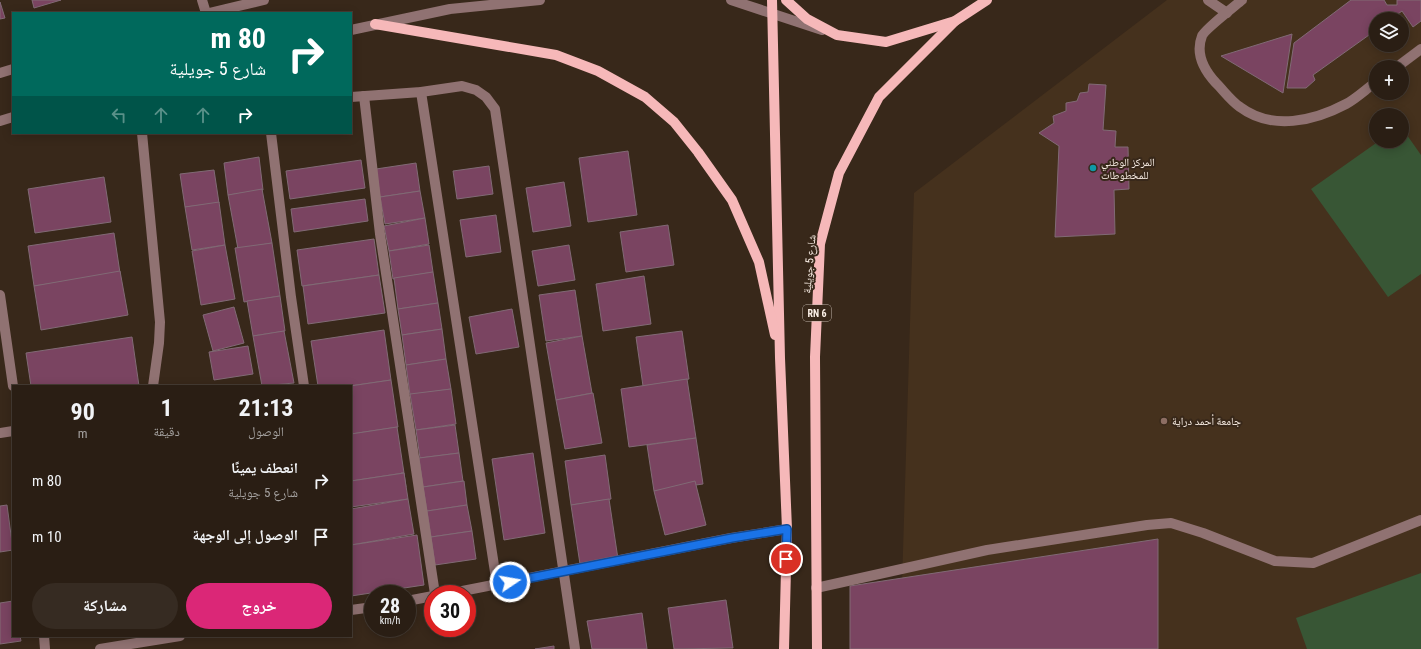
<!DOCTYPE html>
<html lang="ar">
<head>
<meta charset="utf-8">
<style>
  body { margin:0; font-family:"Roboto Condensed","Noto Naskh Arabic",sans-serif; background:#362b22; color:#f1f3f6; direction:rtl; height:100vh; display:flex; flex-direction:column; font-size:15px; white-space:nowrap }
  * { box-sizing:border-box; margin:0 }
  p { font-size:13px; color:#a5a2a0 }
  .icon { flex:none; width:22px; height:22px; fill:none; stroke:currentColor; stroke-width:2; stroke-linecap:round; stroke-linejoin:round }
  .map { position:relative; flex:1; overflow:hidden; direction:ltr }
  .drawer { position:absolute; left:12px; top:385px; width:340px; height:252px; display:flex; flex-direction:column; background:#2a1e14; border-radius:0px; box-shadow:0 2px 10px #0003,0 0 0 1px #463c34; direction:rtl }
  .drawer>* { flex:none }
  .hud { position:absolute; left:12px; top:12px; width:340px; height:122px; border-radius:0px; box-shadow:0 2px 10px #0003,0 0 0 1px #463c34; direction:rtl; background:#00695c; color:#fff; overflow:hidden }
  .fabs { position:absolute; left:1369px; top:12px; display:grid; gap:8px }
  .fabs a { display:grid; place-items:center; width:40px; height:40px; border-radius:50%; background:#2a1e14; box-shadow:0 2px 10px #0003,0 0 0 1px #463c34; font-size:20px }
  .speed { position:absolute; left:364px; top:585px; display:flex; gap:8px; font-size:20px; font-weight:700; text-align:center }
  .speed>* { display:grid; place-content:center; width:52px; height:52px; border-radius:50%; background:#2a1e14; box-shadow:0 2px 10px #0003,0 0 0 1px #463c34; line-height:1 }
  .speed small { font-size:10px; font-weight:400 }
  .speed .limit { border:6px solid #d22; background:#fff; color:#111 }
  .pin { position:absolute; display:grid; place-items:center; width:34px; height:34px; color:#fff; margin:-17px; border:2px solid #fff; border-radius:50%; box-shadow:0 1px 4px #0007 }
  .me { position:absolute; width:44px; margin:-22px; rotate:78deg; stroke-linejoin:round; filter:drop-shadow(0 0 3px #0008) }
  .turn { display:flex; align-items:center; gap:14px; height:84px; padding:0 20px; font-size:18px }
  .turn .icon { width:52px; height:52px; stroke-width:2.5 }
  .turn b { display:block; font-size:28px; line-height:34px }
  .lanes { display:flex; align-items:center; height:38px; padding:0 20px; background:#0003; justify-content:center; gap:20px; direction:ltr }
  .lanes .off { opacity:.35 }
  .eta { display:flex; justify-content:space-evenly; align-items:center; height:68px; text-align:center }
  .eta b { font-size:24px; font-weight:700; line-height:28px }
  .action { display:flex; gap:8px; margin-top:auto; padding:8px 20px }
  .action a { flex:1; height:46px; border-radius:24px; background:#db2777; color:#fff; font-size:16px; font-weight:700; line-height:46px; text-align:center }
  .action a+a { background:#362b22; color:#f1f3f6 }
  ul { padding:0; list-style:none }
  li { display:flex; align-items:center; gap:12px; height:56px; padding:0 20px }
  li div { flex:1 }
  li b { display:block; font-size:15px }
  li em { font-style:normal }
  .map>svg:first-child { display:block }
  .built { fill:#45311d; fill-rule:evenodd }
  .green { fill:#385635 }
  .building { fill:#7a4461; stroke:#816a75 }
  .lines { fill:none; stroke-linecap:round; stroke-linejoin:round }
  .minor { stroke:#907272; stroke-width:10 }
  .major { stroke:#f6b8b9; stroke-width:10 }
  .route-casing { stroke:#114b97; stroke-width:10 }
  .route { stroke:#1a73e8; stroke-width:7 }
  .culture-dot { fill:#0f9aa8; stroke:#38281a; stroke-width:1.5 }
  .education-dot { fill:#8d6e63; stroke:#38281a; stroke-width:1.5 }
  .labels { text-anchor:middle; stroke-width:4; stroke-linejoin:round; paint-order:stroke }
  .shield { fill:#38281a; stroke:#c0b4aa; stroke-width:1 }
  .shield-label { font-size:10px; font-weight:bold; fill:#fbf0e7 }
  .poi-label { font-size:11px; fill:#fbf0e7; stroke:#38281a; text-anchor:start }
  .street-label { font-size:11px; fill:#fbf0e7; stroke:#38281a }
</style>
</head>
<body>
<div class="map">
<svg width="1421" height="649" viewBox="0 0 1421 649">
  <rect width="100%" height="100%" fill="#38281a"/>
  <path class="built" d="M 1167,0 L 1421,0 L 1421,649 L 900,649 L 914,193 ZM 1376,19 L 1402,19 L 1402,45 L 1376,45 ZM 1376,67 L 1402,67 L 1402,93 L 1376,93 ZM 1376,115 L 1402,115 L 1402,141 L 1376,141 Z"/>
  <g class="green">
    <polygon points="1402,128 1421,155 1421,274 1388,297 1311,189 1379,141 1402,141"/>
    <polygon points="1421,573 1421,649 1307,649 1296,618"/>
  </g>
  <g class="building">
    <polygon points="32,0 61,0 34,8"/>
    <polygon points="1351,0 1384,0 1387,5 1397,5 1397,0 1421,0 1421,21 1413,27 1402,11 1391,19 1376,19 1376,30 1313,75 1315,80 1306,88 1287,88 1294,43"/>
    <polygon points="0,2 5,18 0,19"/>
    <polygon points="1292,34 1283,93 1221,56"/>
    <polygon points="1089,84 1106,85 1103,130 1116,131 1115,147 1128,147 1129,189 1114,190 1115,234 1055,237 1059,146 1039,133 1054,123 1053,116 1066,111 1066,103 1077,101 1080,93 1088,92"/>
    <polygon points="628,151 637,215 588,222 579,158"/>
    <polygon points="259,157 263,190 228,195 224,163"/>
    <polygon points="361,160 365,188 290,199 286,171"/>
    <polygon points="416,163 420,191 380,197 376,169"/>
    <polygon points="489,166 493,194 457,199 453,171"/>
    <polygon points="214,170 219,203 185,207 180,174"/>
    <polygon points="104,177 111,222 35,233 28,189"/>
    <polygon points="564,182 571,226 533,232 526,188"/>
    <polygon points="262,189 272,243 238,249 228,195"/>
    <polygon points="420,191 425,218 385,224 380,197"/>
    <polygon points="365,199 368,221 294,232 291,209"/>
    <polygon points="219,202 225,245 192,250 185,207"/>
    <polygon points="496,215 501,252 466,257 460,220"/>
    <polygon points="425,218 429,244 389,251 384,226"/>
    <polygon points="668,225 674,265 626,272 620,232"/>
    <polygon points="114,233 120,273 34,286 28,246"/>
    <polygon points="374,239 379,275 302,286 297,250"/>
    <polygon points="272,243 280,296 244,302 235,248"/>
    <polygon points="225,245 235,299 201,305 192,251"/>
    <polygon points="429,245 433,272 393,279 389,251"/>
    <polygon points="569,245 575,280 538,286 532,251"/>
    <polygon points="120,271 128,315 41,330 34,286"/>
    <polygon points="433,272 438,303 398,309 394,278"/>
    <polygon points="379,275 385,313 308,324 303,286"/>
    <polygon points="644,276 651,324 603,331 596,284"/>
    <polygon points="575,290 582,336 546,341 539,295"/>
    <polygon points="280,296 285,331 253,336 247,301"/>
    <polygon points="438,303 442,329 402,335 398,309"/>
    <polygon points="234,307 244,343 213,351 203,315"/>
    <polygon points="512,309 519,347 476,354 469,317"/>
    <polygon points="442,329 446,359 406,365 402,335"/>
    <polygon points="384,330 391,380 350,386 318,386 311,341"/>
    <polygon points="284,331 294,383 262,386 253,336"/>
    <polygon points="682,331 689,379 643,386 636,337"/>
    <polygon points="582,336 592,393 556,400 546,343"/>
    <polygon points="132,337 139,386 31,386 26,353"/>
    <polygon points="248,346 253,374 214,380 209,352"/>
    <polygon points="446,359 451,389 410,395 406,365"/>
    <polygon points="687,379 696,438 629,447 621,389"/>
    <polygon points="391,380 398,427 351,434 350,386"/>
    <polygon points="451,389 456,424 416,430 410,394"/>
    <polygon points="593,393 602,443 565,449 556,400"/>
    <polygon points="455,425 459,453 420,458 416,430"/>
    <polygon points="397,427 404,473 351,481 351,434"/>
    <polygon points="696,438 703,484 654,491 647,445"/>
    <polygon points="459,453 463,481 423,487 419,458"/>
    <polygon points="533,453 545,533 504,540 492,459"/>
    <polygon points="605,455 611,499 571,505 565,461"/>
    <polygon points="401,473 404,473 406,487 404,488"/>
    <polygon points="404,473 408,499 351,507 351,481"/>
    <polygon points="464,481 467,505 427,511 423,487"/>
    <polygon points="695,481 706,525 665,535 654,491"/>
    <polygon points="408,499 414,534 351,545 351,509"/>
    <polygon points="609,499 618,559 580,564 571,505"/>
    <polygon points="7,505 13,550 0,552 0,506"/>
    <polygon points="467,505 472,531 431,537 427,511"/>
    <polygon points="472,531 476,559 435,565 431,537"/>
    <polygon points="417,535 424,585 351,596 351,545"/>
    <polygon points="1158,539 1158,649 850,649 850,586"/>
    <polygon points="726,600 733,648 674,649 668,608"/>
    <polygon points="13,601 13,636 20,636 21,641 0,644 0,603"/>
    <polygon points="642,613 647,649 592,649 587,621"/>
    <polygon points="554,646 554,649 535,649"/>
  </g>
  <g class="lines">
    <g class="minor">
      <polyline points="202,0 206,13"/>
      <polyline points="731,0 822,30"/>
      <polyline points="1208,0 1227,13"/>
      <path d="M 1242,0 C 1235,6 1204,30 1202,36 C 1195,54 1204,70 1216,83 C 1224,91 1231,101 1240,107 C 1272,131 1314,121 1346,104 C 1357,98 1366,89 1376,82"/>
      <polyline points="209,13 264,0"/>
      <polyline points="351,30 450,9 540,0"/>
      <polyline points="1397,67 1421,49"/>
      <polyline points="0,73 13,69"/>
      <polyline points="421,92 497,585"/>
      <polyline points="364,96 380,234 435,594"/>
      <polyline points="351,97 421,92 462,86 476,90 486,97 495,109 575,649"/>
      <polyline points="0,121 13,117"/>
      <polyline points="142,133 160,322 159,343 153,386"/>
      <polyline points="271,133 291,297 304,386"/>
      <polyline points="0,295 13,386"/>
      <polyline points="0,433 13,431"/>
      <polyline points="816,588 987,550 1147,525 1171,523 1203,533 1275,561 1313,563 1421,520"/>
      <polyline points="447,594 731,538 787,529"/>
      <polyline points="407,601 433,596"/>
      <polyline points="351,610 373,607"/>
      <polyline points="44,636 45,649"/>
      <polyline points="100,649 180,636"/>
    </g>
    <g class="major">
      <polyline points="772,0 780,358 787,529 784,649"/>
      <polyline points="786,0 807,19 837,35 886,42 955,21 987,0"/>
      <polyline points="375,24 556,55 598,71 645,97 674,122 698,152 732,200 759,262 775,335"/>
      <polyline points="817,649 815,357 820,244 839,173 879,97 955,21"/>
    </g>
  </g>
  <g class="lines">
    <g class="route-casing">
      <polyline id="route" points="510,582 732,538 787,529 786,559"/>
    </g>
    <use href="#route" class="route"/>
  </g>
  <circle class="culture-dot" cx="1093" cy="168" r="4"/>
  <circle class="education-dot" cx="1164" cy="421" r="4"/>
  <g class="labels">
    <rect class="shield" x="803" y="305" width="28" height="16" rx="3"/>
    <g class="shield-label">
      <text x="817" y="317">RN 6</text>
    </g>
    <g class="poi-label">
      <text x="1101" y="166">المركز الوطني<tspan x="1101" dy="13">للمخطوطات</tspan></text>
      <text x="1172" y="425">جامعة أحمد دراية</text>
    </g>
    <g class="street-label">
      <text transform="translate(809 264) rotate(-85)" y="4">شارع 5 جويلية</text>
    </g>
  </g>
</svg>
<div class="fabs">
<a><svg class="icon" aria-label="layers" viewBox="0 0 24 24"><path d="M12 4l9 5-9 5-9-5zM3 14l9 5 9-5"/></svg></a>
<a>+</a>
<a>−</a>
</div>
<div class="speed"><div>28<small>km/h</small></div><div class="limit">30</div></div>
<div class="pin" style="left:786px;top:559px;background:#d93025"><svg class="icon" aria-label="arrive" viewBox="0 0 24 24"><path d="M6 21V4h12l-3 4 3 4H6"/></svg></div>
<svg class="me" style="left:510px;top:582px" viewBox="-20 -20 40 40"><circle r="17" fill="#1a73e8" stroke="#fff" stroke-width="3"/><path d="M0-11L8 9 0 5-8 9z" fill="#fff"/></svg>
<div class="hud">
<div class="turn"><svg class="icon" aria-label="right" viewBox="0 0 24 24"><path d="M7 20v-9h11M14 6l5 5-5 5"/></svg><div><b>80 m</b>شارع 5 جويلية</div></div>
<div class="lanes"><svg class="icon off" aria-label="left" viewBox="0 0 24 24"><path d="M17 20v-9H6M10 6l-5 5 5 5"/></svg><svg class="icon off" aria-label="ahead" viewBox="0 0 24 24"><path d="M12 20V5M6 11l6-6 6 6"/></svg><svg class="icon off" aria-label="ahead" viewBox="0 0 24 24"><path d="M12 20V5M6 11l6-6 6 6"/></svg><svg class="icon" aria-label="right" viewBox="0 0 24 24"><path d="M7 20v-9h11M14 6l5 5-5 5"/></svg></div>
</div>
<section class="drawer">
<div class="eta">
<div><b>21:13</b><p>الوصول</p></div>
<div><b>1</b><p>دقيقة</p></div>
<div><b>90</b><p>m</p></div>
</div>
<ul>
<li><svg class="icon" aria-label="right" viewBox="0 0 24 24"><path d="M7 20v-9h11M14 6l5 5-5 5"/></svg><div><b>انعطف يمينًا</b><p>شارع 5 جويلية</p></div><em>80 m</em></li>
<li><svg class="icon" aria-label="arrive" viewBox="0 0 24 24"><path d="M6 21V4h12l-3 4 3 4H6"/></svg><div><b>الوصول إلى الوجهة</b></div><em>10 m</em></li>
</ul>
<div class="action"><a>خروج</a><a>مشاركة</a></div>
</section>
</div>
</body>
</html>
